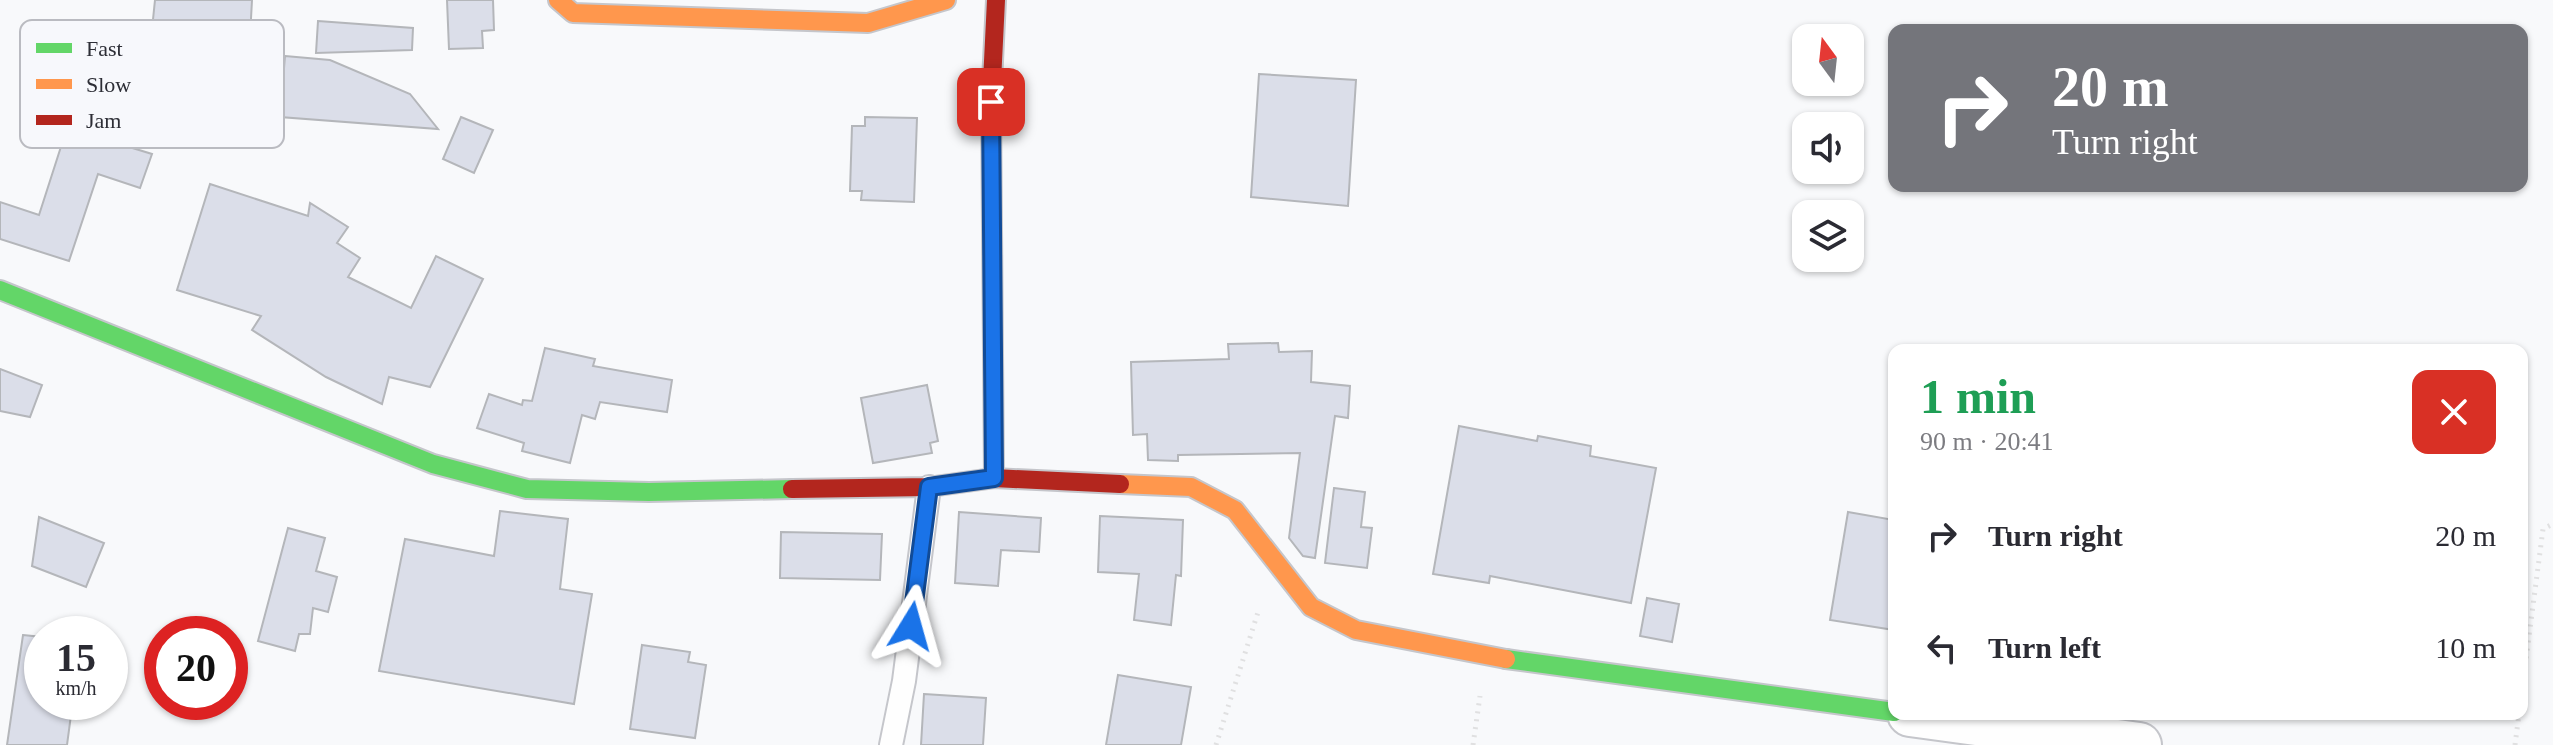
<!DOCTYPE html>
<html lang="en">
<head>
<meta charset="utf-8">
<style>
  body { margin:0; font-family:"Times New Roman",serif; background:#f2f2f3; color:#2b2b33; height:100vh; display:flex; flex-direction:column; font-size:30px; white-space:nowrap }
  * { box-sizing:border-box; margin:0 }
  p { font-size:26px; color:#7c7c81 }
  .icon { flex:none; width:44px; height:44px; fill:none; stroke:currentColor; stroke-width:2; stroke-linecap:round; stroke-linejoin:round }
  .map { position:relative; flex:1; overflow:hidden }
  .details { position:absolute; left:1888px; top:344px; width:640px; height:376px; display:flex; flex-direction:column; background:#fff; border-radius:16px; box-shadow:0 2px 6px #0004 }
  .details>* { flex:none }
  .banner { position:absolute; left:1888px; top:24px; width:640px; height:168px; border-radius:16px; box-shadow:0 2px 6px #0004; background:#74757b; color:#fff; overflow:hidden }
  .needle { width:52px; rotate:345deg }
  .controls { position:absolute; left:1792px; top:24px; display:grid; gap:16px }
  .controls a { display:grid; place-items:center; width:72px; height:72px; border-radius:16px; background:#fff; box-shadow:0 2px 6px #0004; font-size:40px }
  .speed { position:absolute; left:24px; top:616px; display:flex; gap:16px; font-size:40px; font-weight:700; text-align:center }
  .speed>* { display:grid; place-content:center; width:104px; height:104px; border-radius:50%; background:#fff; box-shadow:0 2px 6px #0004; line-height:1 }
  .speed small { font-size:20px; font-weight:400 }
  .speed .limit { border:12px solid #d22; background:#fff; color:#111 }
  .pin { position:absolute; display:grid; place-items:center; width:68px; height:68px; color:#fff; margin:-34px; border-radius:16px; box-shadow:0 4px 12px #0006 }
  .me { position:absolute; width:88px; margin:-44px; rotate:8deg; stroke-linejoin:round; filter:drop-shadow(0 0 6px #0008) }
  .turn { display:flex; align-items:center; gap:28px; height:168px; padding:0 32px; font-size:36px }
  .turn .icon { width:104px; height:104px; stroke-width:2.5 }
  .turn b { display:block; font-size:56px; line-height:68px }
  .round { display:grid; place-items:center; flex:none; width:84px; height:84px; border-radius:16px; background:#f2f2f3 }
  .summary { display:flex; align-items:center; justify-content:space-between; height:136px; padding:0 32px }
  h1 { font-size:48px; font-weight:700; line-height:60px; color:#1e9e55 }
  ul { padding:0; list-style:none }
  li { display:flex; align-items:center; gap:24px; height:112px; padding:0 32px }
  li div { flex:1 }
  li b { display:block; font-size:30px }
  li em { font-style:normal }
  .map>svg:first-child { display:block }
  .building { fill:#dbdee9; stroke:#b4b6ba; stroke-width:2 }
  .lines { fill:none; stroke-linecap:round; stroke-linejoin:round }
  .lane-casing { stroke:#c5c6cb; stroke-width:26 }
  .street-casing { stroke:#c5c6cb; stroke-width:48 }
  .fast-casing { stroke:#c5c6cb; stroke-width:22 }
  .slow-casing { stroke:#c5c6cb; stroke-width:22 }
  .jam-casing { stroke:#c5c6cb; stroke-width:22 }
  .path { stroke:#e0e0e1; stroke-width:5; stroke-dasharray:2 6; stroke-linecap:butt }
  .lane { stroke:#fefefe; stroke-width:22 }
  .street { stroke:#fefefe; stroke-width:44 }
  .fast { stroke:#63d668; stroke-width:18 }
  .slow { stroke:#ff974d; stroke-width:18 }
  .jam { stroke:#b3261e; stroke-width:18 }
  .route-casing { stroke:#114b97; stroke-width:20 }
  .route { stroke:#1a73e8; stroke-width:14 }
  .key { fill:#f7f8fc; stroke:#babbc1; stroke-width:2 }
  .key-label { font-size:22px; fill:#2d2e36 }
</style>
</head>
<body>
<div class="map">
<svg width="2553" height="745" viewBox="0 0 2553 745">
  <rect width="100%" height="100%" fill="#f8f9fb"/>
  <g class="building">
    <polygon points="155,0 252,0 250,37 191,33 187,82 147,78"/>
    <polygon points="447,0 493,0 494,30 482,31 483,48 449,49"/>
    <polygon points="318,21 413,28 412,50 316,53"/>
    <polygon points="285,56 330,60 410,94 438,129 280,117"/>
    <polygon points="1259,74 1356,80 1348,206 1251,197"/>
    <polygon points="461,117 493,130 474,173 443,159"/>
    <polygon points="865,117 917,118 914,202 861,200 862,191 850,191 852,126 865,126"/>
    <polygon points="67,128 152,154 140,188 98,174 69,261 0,239 0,202 39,215"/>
    <polygon points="210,184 308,216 310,203 348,227 337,243 360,258 348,277 411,308 436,256 483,279 430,387 389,377 382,404 326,377 252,330 261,316 177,290"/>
    <polygon points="1278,343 1279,352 1312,351 1311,382 1350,386 1348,418 1335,416 1315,558 1303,556 1289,538 1300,453 1178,455 1178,461 1148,460 1147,434 1133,435 1131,362 1229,359 1228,344"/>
    <polygon points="545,348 595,359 593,366 672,380 667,412 600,402 595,419 582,415 570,463 522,451 524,443 477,428 489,394 522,405 523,400 532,401"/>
    <polygon points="0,369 42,385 30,417 0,411"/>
    <polygon points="927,385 938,441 930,443 932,453 873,463 861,398"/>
    <polygon points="1459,426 1537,441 1538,436 1591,446 1590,456 1656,468 1631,603 1490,576 1489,583 1433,574"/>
    <polygon points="1334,488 1365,492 1361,527 1372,528 1367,568 1325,563"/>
    <polygon points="500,511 568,519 560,589 592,594 574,704 379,671 405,539 494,556"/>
    <polygon points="959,512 1041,518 1039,552 1001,550 998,586 955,583"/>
    <polygon points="1848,512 1894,520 1894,630 1830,620"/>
    <polygon points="1100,516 1183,520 1181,576 1176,575 1171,625 1134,620 1139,574 1098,572"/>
    <polygon points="39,517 104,543 86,587 32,566"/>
    <polygon points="288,528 325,538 316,571 337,577 328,612 313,608 310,634 299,634 295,651 258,641"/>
    <polygon points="781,532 882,534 880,580 780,578"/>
    <polygon points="1647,598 1679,604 1672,642 1640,636"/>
    <polygon points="23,635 42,637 42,702 57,702 55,712 71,715 67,745 7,745"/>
    <polygon points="642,645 690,652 688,662 706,665 695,738 630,729"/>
    <polygon points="1118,675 1191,687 1181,745 1106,745"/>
    <polygon points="924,694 986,698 983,745 921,745"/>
  </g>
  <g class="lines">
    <g class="lane-casing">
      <polyline id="lane" points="891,745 904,681 929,487"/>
    </g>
    <g class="street-casing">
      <polyline id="street" points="1910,714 2139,745"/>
    </g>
    <g class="fast-casing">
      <g id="fast">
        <polyline points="0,290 433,464 527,489 649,492 792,489"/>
        <polyline points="1506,659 1894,712"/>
      </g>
    </g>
    <g class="slow-casing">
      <g id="slow">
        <polyline points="558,0 573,13 868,23 946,0"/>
        <polyline points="1120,484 1191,487 1235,510 1311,607 1356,630 1506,659"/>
      </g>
    </g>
    <g class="jam-casing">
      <g id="jam">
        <polyline points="994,478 991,102 996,0"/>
        <polyline points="792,489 929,487 994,478 1120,484"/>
      </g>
    </g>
    <g class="path">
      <polyline points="2522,690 2543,529 2553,524"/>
      <polyline points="1216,745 1259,609"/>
      <polyline points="1473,745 1480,696"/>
      <polyline points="2515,745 2519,714"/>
    </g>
    <use href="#lane" class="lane"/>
    <use href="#street" class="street"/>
    <use href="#fast" class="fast"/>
    <use href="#slow" class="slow"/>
    <use href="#jam" class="jam"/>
  </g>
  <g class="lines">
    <g class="route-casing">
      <polyline id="route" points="911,626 929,487 994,478 991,102"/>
    </g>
    <use href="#route" class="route"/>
  </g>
  <rect x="20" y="20" width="264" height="128" rx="12" class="key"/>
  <rect x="36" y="43" width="36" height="10" fill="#63d668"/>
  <rect x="36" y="79" width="36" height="10" fill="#ff974d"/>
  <rect x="36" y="115" width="36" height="10" fill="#b3261e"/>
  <g class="key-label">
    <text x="86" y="56">Fast</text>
    <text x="86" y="92">Slow</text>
    <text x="86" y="128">Jam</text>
  </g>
</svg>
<div class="controls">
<a><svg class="needle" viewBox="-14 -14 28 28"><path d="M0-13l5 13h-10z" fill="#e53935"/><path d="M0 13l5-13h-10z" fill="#7c7c81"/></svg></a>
<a><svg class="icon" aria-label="sound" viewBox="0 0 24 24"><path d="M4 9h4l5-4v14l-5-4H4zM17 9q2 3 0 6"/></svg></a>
<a><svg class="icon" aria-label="layers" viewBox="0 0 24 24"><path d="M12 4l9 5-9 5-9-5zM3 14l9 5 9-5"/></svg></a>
</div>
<div class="speed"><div>15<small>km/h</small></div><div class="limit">20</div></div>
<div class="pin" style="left:991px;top:102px;background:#d93025"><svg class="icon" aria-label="arrive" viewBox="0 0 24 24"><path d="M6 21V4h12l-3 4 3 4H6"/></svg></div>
<svg class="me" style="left:911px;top:626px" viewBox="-20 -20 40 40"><path d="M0-17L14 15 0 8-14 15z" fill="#1a73e8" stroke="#fff" stroke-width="4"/></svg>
<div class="banner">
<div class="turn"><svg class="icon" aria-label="right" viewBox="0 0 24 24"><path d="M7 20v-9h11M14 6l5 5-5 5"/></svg><div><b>20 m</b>Turn right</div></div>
</div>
<section class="details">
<div class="summary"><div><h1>1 min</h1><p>90 m · 20:41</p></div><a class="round" style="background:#d93025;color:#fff"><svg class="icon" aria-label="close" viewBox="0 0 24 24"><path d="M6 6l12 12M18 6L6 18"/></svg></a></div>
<ul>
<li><svg class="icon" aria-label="right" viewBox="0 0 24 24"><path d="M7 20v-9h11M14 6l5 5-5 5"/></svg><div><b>Turn right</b></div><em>20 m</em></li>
<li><svg class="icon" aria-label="left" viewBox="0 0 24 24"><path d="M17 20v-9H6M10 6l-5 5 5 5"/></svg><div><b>Turn left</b></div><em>10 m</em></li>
</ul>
</section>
</div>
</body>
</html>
